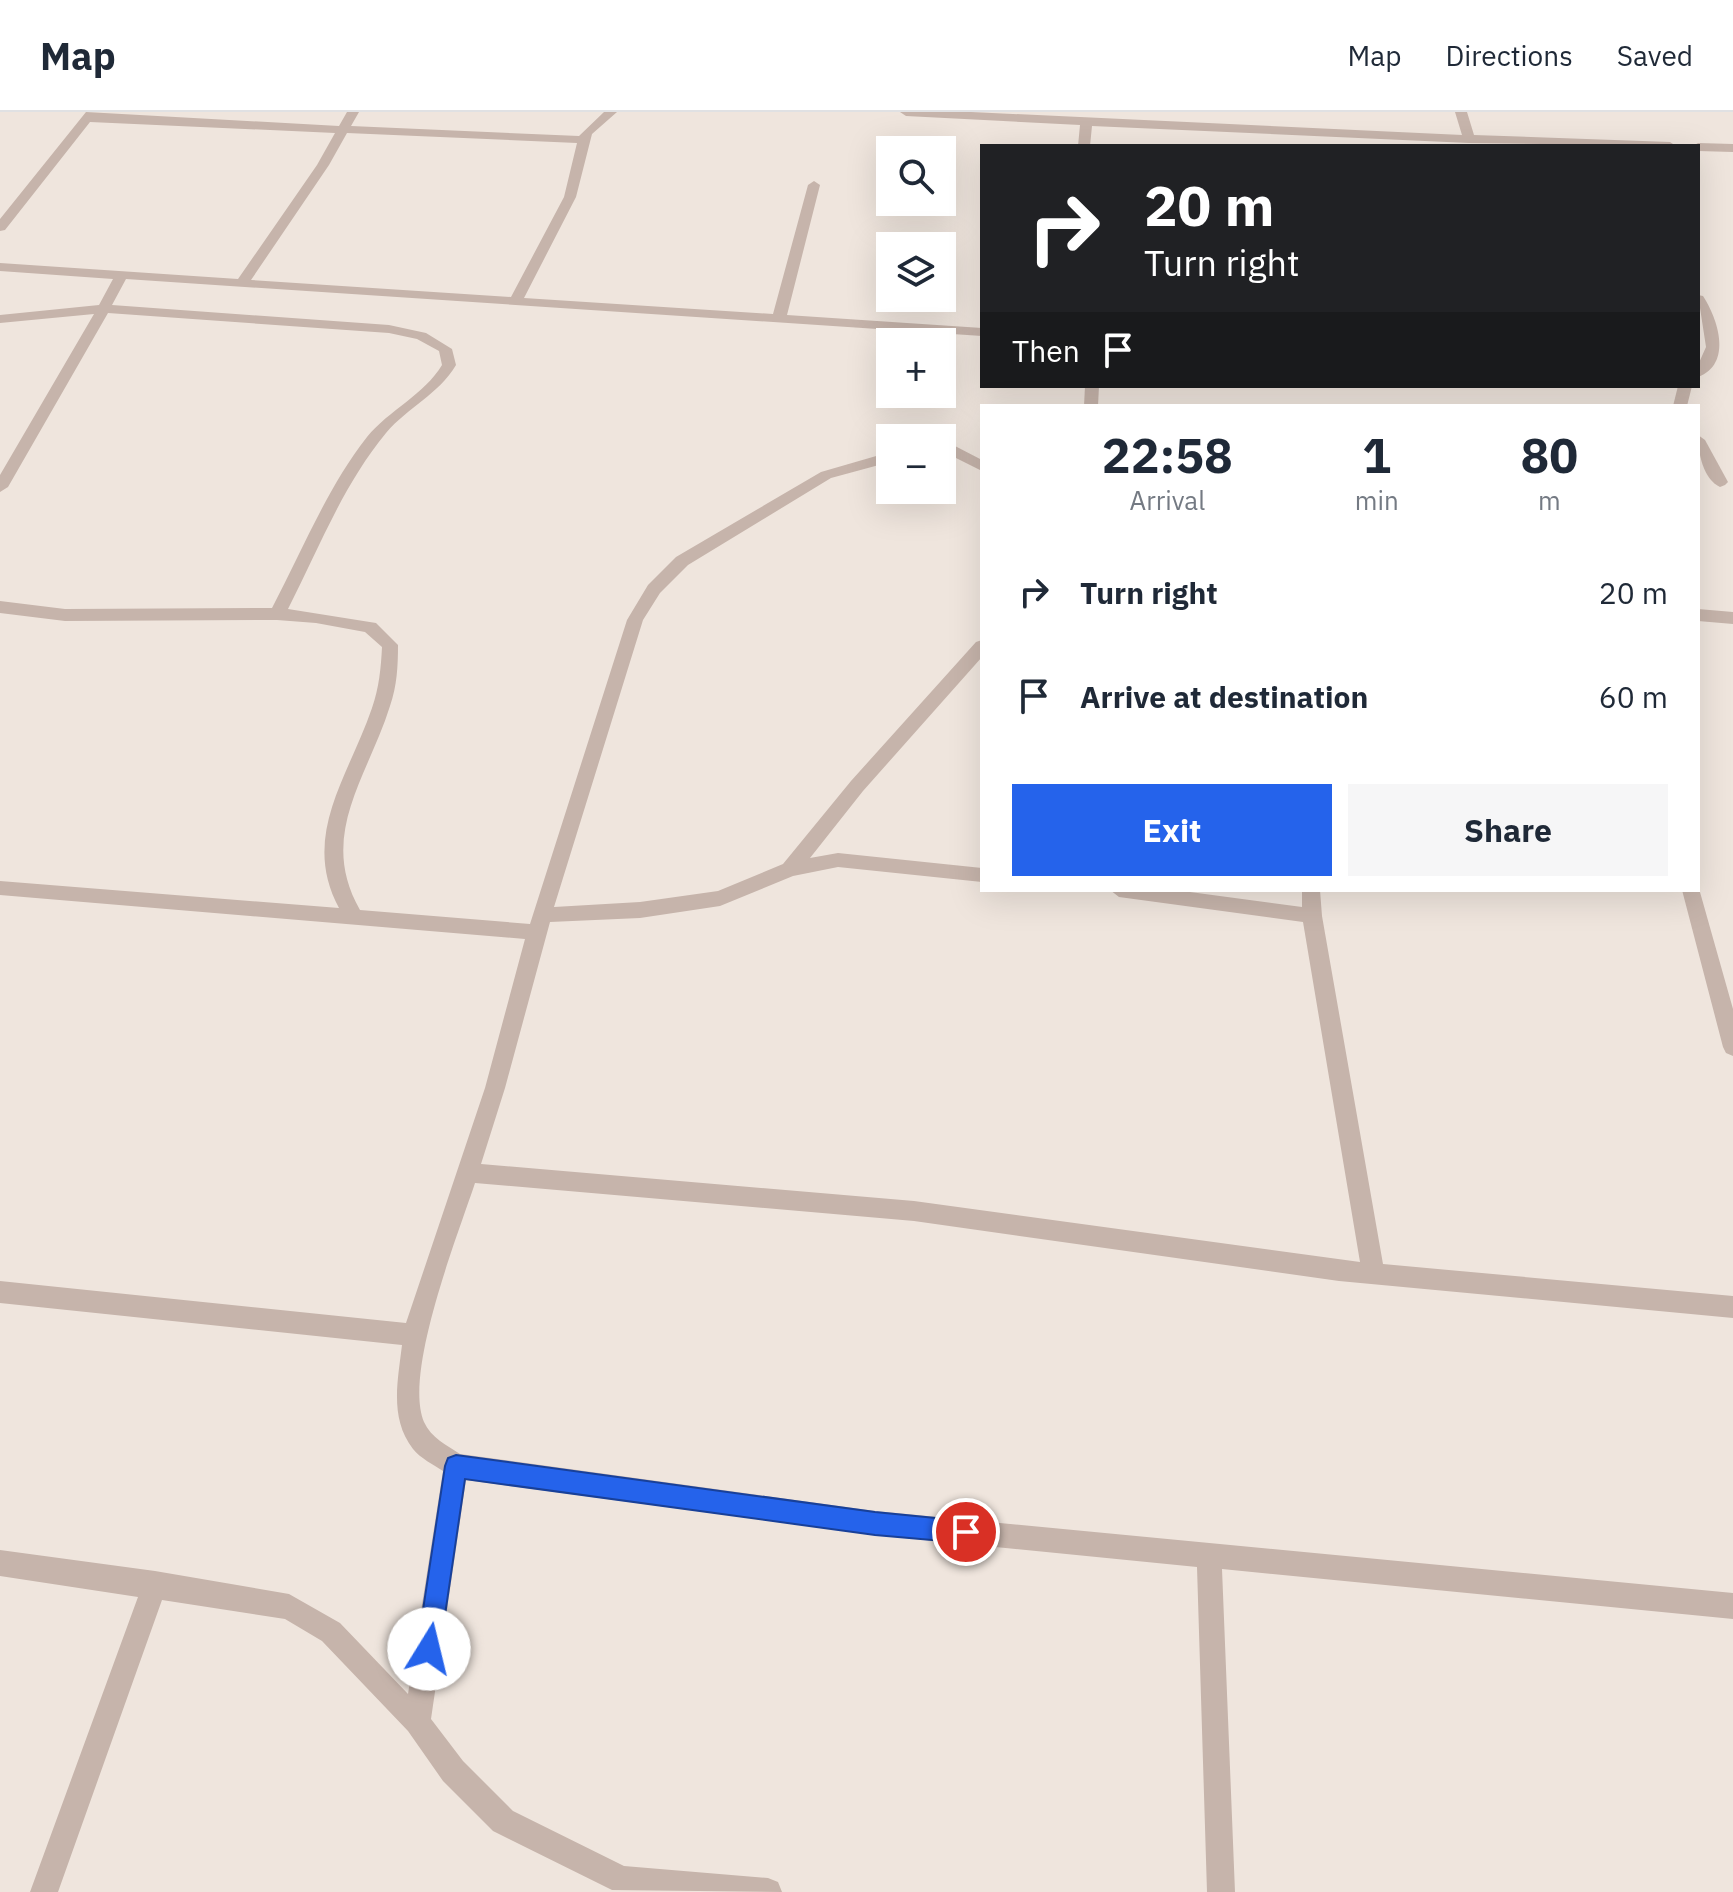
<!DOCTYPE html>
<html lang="en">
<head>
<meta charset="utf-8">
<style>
  body { margin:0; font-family:"IBM Plex Sans",sans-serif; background:#f6f6f7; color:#1f2937; height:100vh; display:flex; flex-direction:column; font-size:30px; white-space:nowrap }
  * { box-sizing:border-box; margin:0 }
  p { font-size:26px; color:#747a83 }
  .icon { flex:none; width:44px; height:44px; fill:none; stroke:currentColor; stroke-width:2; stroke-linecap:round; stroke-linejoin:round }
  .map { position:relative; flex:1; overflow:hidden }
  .panel { position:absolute; left:980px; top:292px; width:720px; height:488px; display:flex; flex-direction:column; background:#fff; border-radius:0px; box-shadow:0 8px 32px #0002 }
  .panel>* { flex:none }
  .hud { position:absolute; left:980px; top:32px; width:720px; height:244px; border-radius:0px; box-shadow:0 8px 32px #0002; background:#202124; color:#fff; overflow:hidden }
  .tools { position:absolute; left:876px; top:24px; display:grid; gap:16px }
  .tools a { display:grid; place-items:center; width:80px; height:80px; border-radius:0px; background:#fff; box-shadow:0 8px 32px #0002; font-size:40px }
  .pin { position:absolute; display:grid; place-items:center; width:68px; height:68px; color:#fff; margin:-34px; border:4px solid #fff; border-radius:50%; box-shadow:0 2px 8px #0007 }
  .me { position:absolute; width:88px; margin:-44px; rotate:9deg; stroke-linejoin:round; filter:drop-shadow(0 0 6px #0008) }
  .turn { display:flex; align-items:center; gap:28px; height:168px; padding:0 32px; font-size:36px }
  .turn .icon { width:104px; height:104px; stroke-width:2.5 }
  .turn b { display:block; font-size:56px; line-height:68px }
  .then { display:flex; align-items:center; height:76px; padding:0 32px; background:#0003; gap:16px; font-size:30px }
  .eta { display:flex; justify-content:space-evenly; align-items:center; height:136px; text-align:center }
  .eta b { font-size:48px; font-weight:800; line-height:56px }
  .button { display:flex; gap:16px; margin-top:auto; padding:16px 32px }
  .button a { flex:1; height:92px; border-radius:0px; background:#2563eb; color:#fff; font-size:32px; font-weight:800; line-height:92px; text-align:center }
  .button a+a { background:#f6f6f7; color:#1f2937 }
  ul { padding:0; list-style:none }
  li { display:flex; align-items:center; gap:24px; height:104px; padding:0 32px }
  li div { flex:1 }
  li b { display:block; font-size:30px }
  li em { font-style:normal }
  header { display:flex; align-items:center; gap:48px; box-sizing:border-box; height:112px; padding:0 40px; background:#fff; border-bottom:2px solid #e0e1e3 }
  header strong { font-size:38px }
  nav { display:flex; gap:44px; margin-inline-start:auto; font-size:28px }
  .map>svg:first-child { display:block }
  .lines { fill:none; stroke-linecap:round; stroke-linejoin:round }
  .minor { fill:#c6b4ab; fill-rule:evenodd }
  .route { fill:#2563eb; stroke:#184099; stroke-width:2 }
</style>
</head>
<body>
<header>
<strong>Map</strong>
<nav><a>Map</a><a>Directions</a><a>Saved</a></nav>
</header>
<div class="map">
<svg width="1733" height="1780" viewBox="0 0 1733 1780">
  <rect width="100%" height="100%" fill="#efe5dd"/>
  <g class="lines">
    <g class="minor">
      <path d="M 86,0 L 339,14 L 347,0 L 359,0 L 351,14 L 579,24 L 604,0 L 617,0 L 592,22 L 576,85 L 524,186 L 773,202 L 808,73 L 814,69 L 820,73 L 787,203 L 982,216 L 982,224 L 126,167 L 112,193 L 389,213 L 426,221 L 452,237 L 456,253 C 438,283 408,295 386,321 C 343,373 318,438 288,497 L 376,511 L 398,533 C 398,554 397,574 390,594 C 368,665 317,723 360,798 L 530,812 L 627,508 L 648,473 L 676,445 L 821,360 L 890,340 L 890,350 L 831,366 L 688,453 L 660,481 L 643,508 L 554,795 L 640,790 L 718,779 L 783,752 L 851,669 L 976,530 L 982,528 L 982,545 L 863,679 L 810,746 L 838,741 L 982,756 L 982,770 L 838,755 L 793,764 L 720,794 L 640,806 L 550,810 L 505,976 L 481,1052 L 914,1089 L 1360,1150 L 1303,810 L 1119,785 L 1110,778 L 1175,778 L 1302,795 L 1302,778 L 1320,778 L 1322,804 L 1383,1152 L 1733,1184 L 1733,1206 L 1339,1169 L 914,1109 L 475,1071 C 458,1123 403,1261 424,1310 C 431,1326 447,1333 460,1342 L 875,1399 L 1733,1481 L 1733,1507 L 1222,1457 L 1235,1780 L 1207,1780 L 1197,1455 L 875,1423 L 466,1368 L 431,1607 L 463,1649 L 513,1699 L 624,1754 L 768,1766 L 778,1770 L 782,1780 L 612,1778 L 493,1719 L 443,1669 L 408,1619 L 322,1529 L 285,1507 L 162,1488 L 58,1780 L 30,1780 L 138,1485 L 0,1464 L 0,1438 L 155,1459 L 289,1482 L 340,1511 L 408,1582 L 443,1359 C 434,1353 420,1346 413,1337 C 389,1306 398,1268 402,1233 L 0,1191 L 0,1169 L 406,1211 L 485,976 L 525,827 L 0,783 L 0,769 L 339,796 C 300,724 349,664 372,596 C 379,576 381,556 382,535 L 365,520 L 316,511 L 277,508 L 65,509 L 0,501 L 0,489 L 65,497 L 272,496 C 302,439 327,376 367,325 C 389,298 424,283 442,253 L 439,239 L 417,227 L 389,221 L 108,201 L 8,375 L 0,380 L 0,363 L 94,202 L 0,211 L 0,203 L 99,193 L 113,167 L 0,159 L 0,151 L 238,167 L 317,53 L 335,21 L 90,10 L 5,118 L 0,119 L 0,107 ZM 347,21 L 577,31 L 564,85 L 511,185 L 251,168 L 329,53 Z"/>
      <polygon points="900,0 971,0 1462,23 1455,0 1467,0 1474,23 1670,30 1676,34 1469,31 1092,14 1090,34 1078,34 1080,13 906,4"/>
      <polygon points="1698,31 1733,32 1733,40 1698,39 1698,34 1693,34"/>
      <path d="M 1698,183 L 1703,184 C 1718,207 1733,252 1698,265 L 1698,253 L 1706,235 Z"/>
      <polygon points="1085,274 1099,274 1098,294 1084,294"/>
      <polygon points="1678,274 1692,274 1687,294 1673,294"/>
      <path d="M 1698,323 L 1705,328 L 1728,370 L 1725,373 L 1720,375 C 1703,367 1698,341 1698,323 Z"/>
      <polygon points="955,334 982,348 982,359 952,344 942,345 942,335"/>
      <polygon points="1698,497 1733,500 1733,512 1698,509"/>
      <polygon points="1698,773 1733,897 1733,944 1726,941 1723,935 1682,778 1698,778"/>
    </g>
  </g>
  <polygon class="route" points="456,1343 875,1400 966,1409 974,1412 977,1420 974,1428 966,1431 875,1423 465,1367 440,1537 437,1545 429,1549 420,1545 417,1537 445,1354 448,1346"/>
</svg>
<div class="tools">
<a><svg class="icon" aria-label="search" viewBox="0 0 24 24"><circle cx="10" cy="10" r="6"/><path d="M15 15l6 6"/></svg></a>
<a><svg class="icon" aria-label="layers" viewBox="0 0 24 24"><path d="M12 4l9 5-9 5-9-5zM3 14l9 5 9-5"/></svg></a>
<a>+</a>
<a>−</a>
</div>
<div class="pin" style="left:966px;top:1420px;background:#d93025"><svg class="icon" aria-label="arrive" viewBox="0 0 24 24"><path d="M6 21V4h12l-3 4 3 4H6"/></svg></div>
<svg class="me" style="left:429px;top:1537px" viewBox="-20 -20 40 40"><circle r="19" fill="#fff"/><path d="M0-13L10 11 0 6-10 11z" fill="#2563eb"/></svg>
<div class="hud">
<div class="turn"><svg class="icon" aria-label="right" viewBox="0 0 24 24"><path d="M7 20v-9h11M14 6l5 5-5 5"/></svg><div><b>20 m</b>Turn right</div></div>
<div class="then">Then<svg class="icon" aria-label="arrive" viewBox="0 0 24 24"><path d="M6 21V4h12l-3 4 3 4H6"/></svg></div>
</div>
<section class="panel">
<div class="eta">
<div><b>22:58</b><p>Arrival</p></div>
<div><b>1</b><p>min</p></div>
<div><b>80</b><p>m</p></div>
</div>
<ul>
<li><svg class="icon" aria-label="right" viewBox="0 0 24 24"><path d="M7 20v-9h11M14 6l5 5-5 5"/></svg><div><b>Turn right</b></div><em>20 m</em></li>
<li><svg class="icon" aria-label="arrive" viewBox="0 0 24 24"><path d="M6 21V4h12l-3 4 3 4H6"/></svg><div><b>Arrive at destination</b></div><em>60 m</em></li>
</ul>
<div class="button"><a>Exit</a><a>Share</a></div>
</section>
</div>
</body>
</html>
